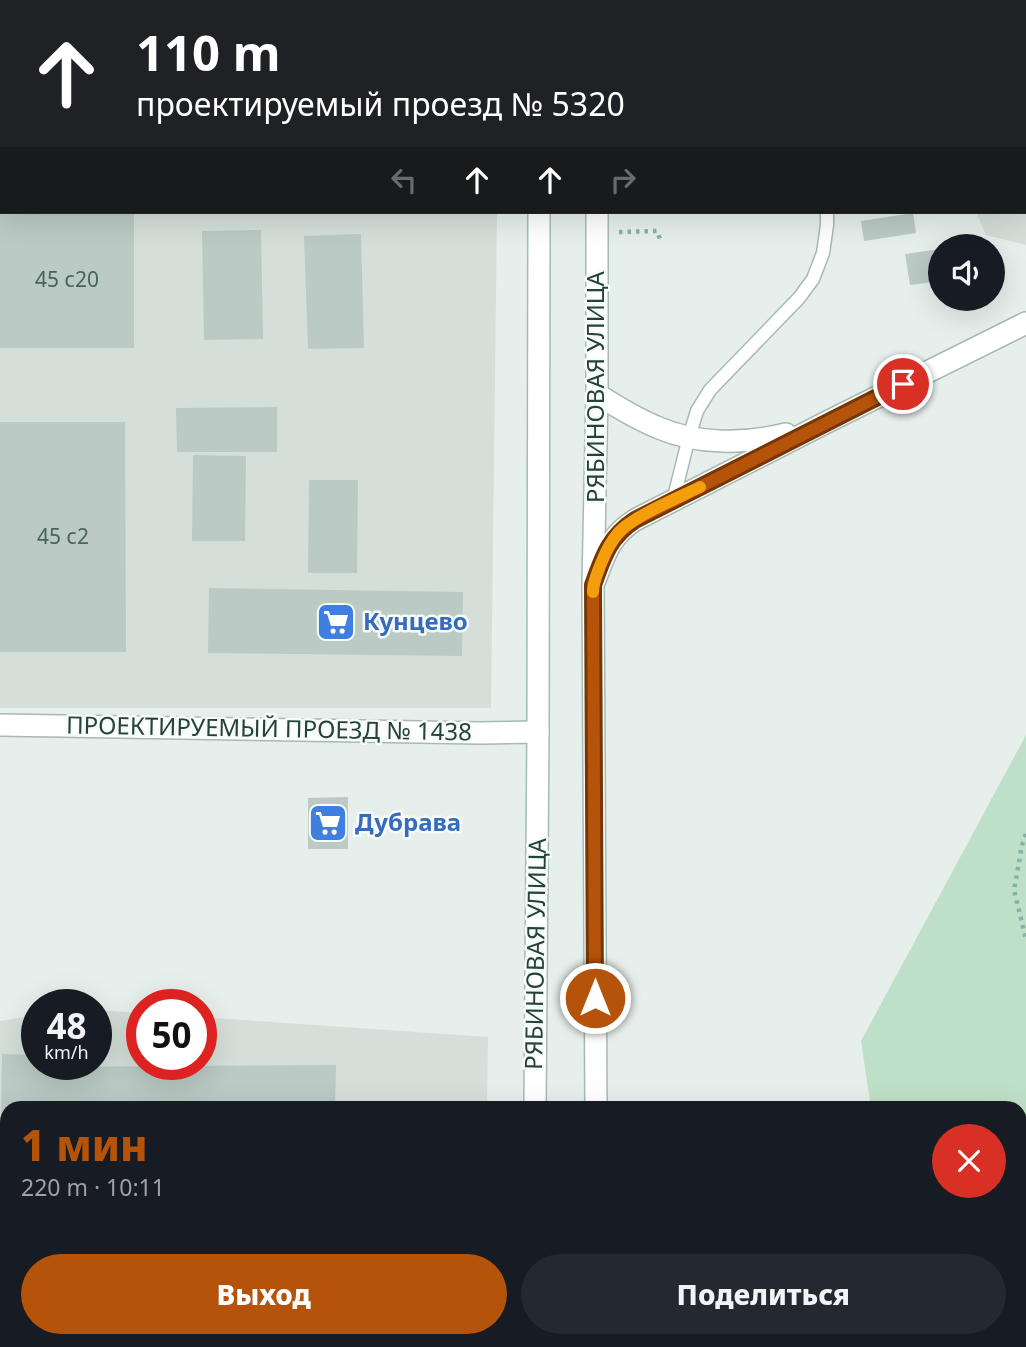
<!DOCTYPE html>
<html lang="ru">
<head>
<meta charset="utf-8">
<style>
  body { margin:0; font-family:"Noto Sans",sans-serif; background:#242831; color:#f1f3f6; height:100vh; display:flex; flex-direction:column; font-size:26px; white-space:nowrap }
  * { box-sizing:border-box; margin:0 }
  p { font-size:23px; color:#9ea1a6 }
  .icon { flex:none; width:38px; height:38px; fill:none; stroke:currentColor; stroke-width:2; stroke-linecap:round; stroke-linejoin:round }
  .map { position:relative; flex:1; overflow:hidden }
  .sheet { position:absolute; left:0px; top:1101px; width:1027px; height:247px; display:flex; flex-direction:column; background:#171b24; border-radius:21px 21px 0 0; box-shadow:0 7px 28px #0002 }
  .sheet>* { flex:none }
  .banner { position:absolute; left:0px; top:0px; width:1027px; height:214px; box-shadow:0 7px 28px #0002; background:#202124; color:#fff; overflow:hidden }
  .controls { position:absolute; left:928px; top:234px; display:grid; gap:14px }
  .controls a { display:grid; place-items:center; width:77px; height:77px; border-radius:50%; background:#171b24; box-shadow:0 7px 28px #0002; font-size:35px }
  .speed { position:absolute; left:21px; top:989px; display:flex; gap:14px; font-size:35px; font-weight:700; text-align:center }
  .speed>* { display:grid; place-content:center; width:91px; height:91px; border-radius:50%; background:#171b24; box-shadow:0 7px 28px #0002; line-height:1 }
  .speed small { font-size:18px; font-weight:400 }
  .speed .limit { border:10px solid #d22; background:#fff; color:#111 }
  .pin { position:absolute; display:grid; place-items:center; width:60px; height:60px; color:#fff; margin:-30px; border:4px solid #fff; border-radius:50%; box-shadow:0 2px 7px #0007 }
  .me { position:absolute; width:77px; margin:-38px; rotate:0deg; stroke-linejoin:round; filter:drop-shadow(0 0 5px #0008) }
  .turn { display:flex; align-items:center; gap:24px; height:147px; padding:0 21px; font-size:32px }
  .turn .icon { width:91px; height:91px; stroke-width:2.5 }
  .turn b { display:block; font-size:49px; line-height:60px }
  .lanes { display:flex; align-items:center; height:66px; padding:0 21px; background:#0003; justify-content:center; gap:35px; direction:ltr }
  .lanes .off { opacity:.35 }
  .round { display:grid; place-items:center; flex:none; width:74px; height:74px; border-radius:37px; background:#242831 }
  .head { display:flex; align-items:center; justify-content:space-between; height:119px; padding:0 21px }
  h1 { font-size:42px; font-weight:800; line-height:52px; color:#b45309 }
  .cta { display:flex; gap:14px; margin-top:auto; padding:14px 21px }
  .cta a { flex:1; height:80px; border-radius:42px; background:#b45309; color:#fff; font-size:28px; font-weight:800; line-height:80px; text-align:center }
  .cta a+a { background:#242831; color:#f1f3f6 }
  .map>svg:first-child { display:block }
  .built { fill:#d4dfda }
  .green { fill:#bfe0c8 }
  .building { fill:#bbcac4 }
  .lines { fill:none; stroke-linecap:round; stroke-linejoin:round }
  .lane-casing { stroke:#a8b8b2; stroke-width:15 }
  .street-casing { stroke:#a8b8b2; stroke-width:24 }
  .secondary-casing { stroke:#a4bbb3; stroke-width:24 }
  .path { stroke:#86b3a5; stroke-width:4.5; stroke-dasharray:3.5 5; stroke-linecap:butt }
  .lane { stroke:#fff; stroke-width:12 }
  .street { stroke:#fff; stroke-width:21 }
  .secondary { stroke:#fff; stroke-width:21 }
  .route-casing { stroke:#753606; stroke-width:18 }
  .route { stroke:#b45309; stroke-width:12 }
  .slow { stroke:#f59e0b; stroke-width:12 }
  .labels { text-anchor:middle; stroke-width:5; stroke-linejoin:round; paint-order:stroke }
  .number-label { font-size:21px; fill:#4a645c }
  .street-label { font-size:24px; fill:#24423a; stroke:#f7fbf9 }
  .shop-label { font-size:24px; font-weight:bold; fill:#366cbe; stroke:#f7fbf9; text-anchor:start }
</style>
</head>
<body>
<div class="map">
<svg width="1026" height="1347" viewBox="0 0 1026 1347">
  <rect width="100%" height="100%" fill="#e6efeb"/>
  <g class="built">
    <polygon points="0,0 499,0 499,2 2,2 2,212 497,212 491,708 0,708"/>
    <polygon points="1026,55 1026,245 986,235 976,212 1026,212"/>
    <polygon points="96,1010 142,1013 142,1064 201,1064 201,1017 488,1037 487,1108 7,1108 7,1340 484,1340 484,1347 0,1347 0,1021 37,1015 37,1064 96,1064"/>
  </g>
  <polygon class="green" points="1026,735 1026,1347 899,1347 899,1341 1020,1340 1020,1108 871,1108 861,1041"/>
  <g class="building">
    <rect x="0" y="212" width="134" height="136"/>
    <polygon points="913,213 916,233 864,241 861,221"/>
    <polygon points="261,230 263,339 204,340 202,231"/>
    <polygon points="361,234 364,348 308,349 304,236"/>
    <polygon points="940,249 940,281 910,285 905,254"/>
    <polygon points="277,407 277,452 177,452 176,408"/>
    <polygon points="0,422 125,422 126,652 0,652"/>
    <polygon points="193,455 246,456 245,541 192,541"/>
    <polygon points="309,480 358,480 357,573 308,573"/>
    <polygon points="209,588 463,592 462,656 208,653"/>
    <polygon points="348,797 348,849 308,849 308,798"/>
    <polygon points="2,1054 37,1055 37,1064 48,1064 48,1067 336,1065 335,1108 7,1108 7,1190 0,1189"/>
  </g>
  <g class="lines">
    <g class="lane-casing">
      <g id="lane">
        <polyline points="666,0 668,2"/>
        <polyline points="673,501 689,437 697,411 710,390 799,298 813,279 823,253 827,225 827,212"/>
        <polyline points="0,1296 7,1298"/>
        <polyline points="124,1340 142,1347"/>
      </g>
    </g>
    <g class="street-casing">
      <g id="street">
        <path d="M 597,394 C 617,407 637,419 659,428 C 699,445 745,444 786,434"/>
        <path d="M 595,580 C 605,554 610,536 635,520 L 829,421 L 1026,323"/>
        <polyline points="0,725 480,733 538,732"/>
      </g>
    </g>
    <g class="secondary-casing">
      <g id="secondary">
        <polyline points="596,0 596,2"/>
        <polyline points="539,2 539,0"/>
        <polyline points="535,1108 538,732 539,212"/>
        <polyline points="596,1108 593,585 597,394 597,212"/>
        <polyline points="615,1340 615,1347"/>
        <polyline points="533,1347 533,1340"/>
        <polyline points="590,1347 590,1340"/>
      </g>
    </g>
    <g class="path">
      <polyline points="619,232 657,231 660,239"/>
      <polyline points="1026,834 1022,845 1014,890 1026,939"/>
    </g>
    <use href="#lane" class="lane"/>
    <use href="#street" class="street"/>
    <use href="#secondary" class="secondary"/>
  </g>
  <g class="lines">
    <g class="route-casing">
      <path id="route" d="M 595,998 L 593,585 C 603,557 609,537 635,520 L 903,384"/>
    </g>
    <use href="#route" class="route"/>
    <path class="slow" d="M 593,592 C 593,583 597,574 600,566 C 605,553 610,542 619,532 C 634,516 678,498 700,487"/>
  </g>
  <defs>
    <g id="supermarket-square" transform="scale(2.0125)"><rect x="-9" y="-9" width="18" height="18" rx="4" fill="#3f7fe0" stroke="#f7fbf9"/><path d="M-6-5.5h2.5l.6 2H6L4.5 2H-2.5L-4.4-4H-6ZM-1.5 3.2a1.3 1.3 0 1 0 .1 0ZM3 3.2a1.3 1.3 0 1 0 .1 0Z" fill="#fff"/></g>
  </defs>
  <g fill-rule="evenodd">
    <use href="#supermarket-square" x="336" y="622"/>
    <use href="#supermarket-square" x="328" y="823"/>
  </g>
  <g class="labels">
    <g class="number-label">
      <text x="67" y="287">45 с20</text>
      <text x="63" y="544">45 с2</text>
    </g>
    <g class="street-label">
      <text transform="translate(596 387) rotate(-90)" y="8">РЯБИНОВАЯ УЛИЦА</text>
      <text transform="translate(269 729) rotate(1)" y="8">ПРОЕКТИРУЕМЫЙ ПРОЕЗД № 1438</text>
      <text transform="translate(536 954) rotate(-89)" y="8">РЯБИНОВАЯ УЛИЦА</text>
    </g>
    <g class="shop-label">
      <text x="363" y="630">Кунцево</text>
      <text x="355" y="831">Дубрава</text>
    </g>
  </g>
</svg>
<div class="controls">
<a><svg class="icon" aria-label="sound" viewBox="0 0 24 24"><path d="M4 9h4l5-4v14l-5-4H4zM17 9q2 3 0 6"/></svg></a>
</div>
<div class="speed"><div>48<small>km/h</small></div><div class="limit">50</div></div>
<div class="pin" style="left:903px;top:384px;background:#d93025"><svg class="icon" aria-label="arrive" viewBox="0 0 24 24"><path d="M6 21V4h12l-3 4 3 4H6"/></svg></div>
<svg class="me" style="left:595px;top:998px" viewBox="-20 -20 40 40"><circle r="17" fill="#b45309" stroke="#fff" stroke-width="3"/><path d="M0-11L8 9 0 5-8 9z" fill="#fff"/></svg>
<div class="banner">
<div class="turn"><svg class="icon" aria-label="ahead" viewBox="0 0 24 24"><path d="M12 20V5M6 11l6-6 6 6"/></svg><div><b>110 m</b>проектируемый проезд № 5320</div></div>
<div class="lanes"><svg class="icon off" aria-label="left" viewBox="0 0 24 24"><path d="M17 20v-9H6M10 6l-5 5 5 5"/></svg><svg class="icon" aria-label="ahead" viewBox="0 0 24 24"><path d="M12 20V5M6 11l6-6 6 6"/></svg><svg class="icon" aria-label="ahead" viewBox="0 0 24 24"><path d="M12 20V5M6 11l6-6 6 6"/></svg><svg class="icon off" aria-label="right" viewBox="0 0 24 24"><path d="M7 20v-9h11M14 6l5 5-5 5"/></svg></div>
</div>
<section class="sheet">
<div class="head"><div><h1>1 мин</h1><p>220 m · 10:11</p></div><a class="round" style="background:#d93025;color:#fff"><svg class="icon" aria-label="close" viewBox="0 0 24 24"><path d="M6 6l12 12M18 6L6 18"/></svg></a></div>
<div class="cta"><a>Выход</a><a>Поделиться</a></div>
</section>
</div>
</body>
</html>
